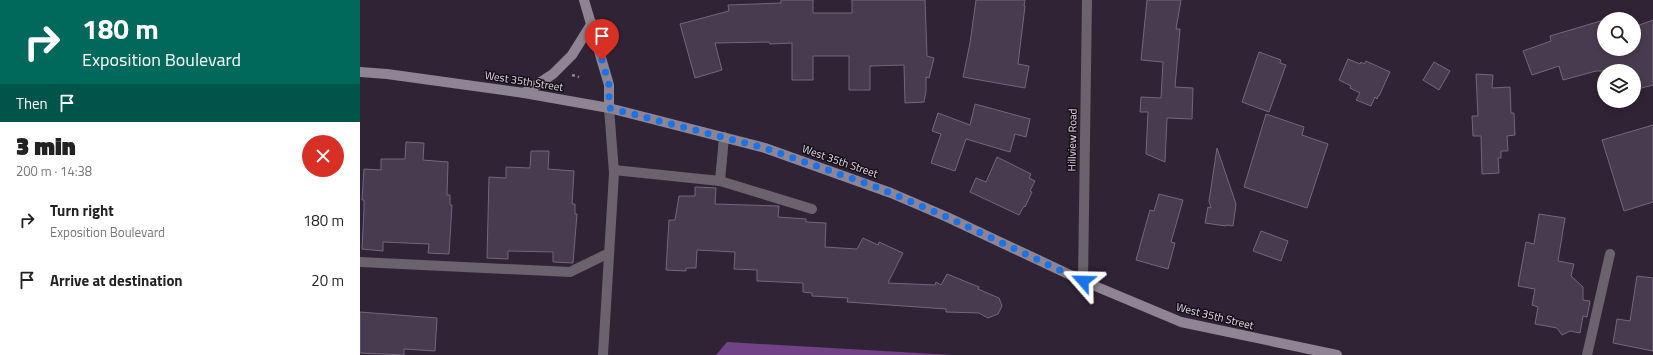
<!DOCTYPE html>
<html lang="en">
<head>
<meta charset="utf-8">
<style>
  body { margin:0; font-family:"Titillium Web",sans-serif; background:#f2f2f2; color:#222; height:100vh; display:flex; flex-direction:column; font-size:15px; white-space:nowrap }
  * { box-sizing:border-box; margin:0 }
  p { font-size:13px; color:#767676 }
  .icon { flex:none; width:22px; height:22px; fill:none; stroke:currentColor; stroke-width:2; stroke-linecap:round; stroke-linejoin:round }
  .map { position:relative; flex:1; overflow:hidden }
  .drawer { display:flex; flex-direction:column; background:#fff; width:360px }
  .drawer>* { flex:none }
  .top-card { background:#00695c; color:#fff; overflow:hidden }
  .fabs { position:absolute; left:1237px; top:12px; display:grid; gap:8px }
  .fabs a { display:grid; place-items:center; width:44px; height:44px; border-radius:50%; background:#fff; box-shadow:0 2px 6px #0003; font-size:20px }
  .pin { position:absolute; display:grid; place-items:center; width:34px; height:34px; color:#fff; margin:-41px -17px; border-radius:50% 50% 50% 0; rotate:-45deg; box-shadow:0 0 4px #0007 }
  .pin .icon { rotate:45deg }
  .me { position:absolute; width:44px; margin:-22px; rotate:295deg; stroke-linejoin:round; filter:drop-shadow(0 0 3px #0008) }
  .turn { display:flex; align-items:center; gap:14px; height:84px; padding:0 16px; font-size:18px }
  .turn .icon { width:52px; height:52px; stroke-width:2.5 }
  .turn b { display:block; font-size:28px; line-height:34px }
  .then { display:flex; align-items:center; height:38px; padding:0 16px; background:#0003; gap:8px; font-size:15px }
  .round { display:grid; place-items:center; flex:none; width:42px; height:42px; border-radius:21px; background:#f2f2f2 }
  .summary { display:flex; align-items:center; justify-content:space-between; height:68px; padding:0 16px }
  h1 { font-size:24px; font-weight:800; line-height:30px }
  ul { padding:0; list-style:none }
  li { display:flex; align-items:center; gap:12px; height:60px; padding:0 16px }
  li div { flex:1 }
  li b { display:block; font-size:15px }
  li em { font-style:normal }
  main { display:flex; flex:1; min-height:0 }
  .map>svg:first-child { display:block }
  .forest { fill:#724286 }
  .building { fill:#493b4f; stroke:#74667b }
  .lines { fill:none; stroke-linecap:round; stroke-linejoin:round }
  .path { stroke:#8e8493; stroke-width:2.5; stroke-dasharray:3 3; stroke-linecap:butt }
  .lane { stroke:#6a636d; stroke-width:10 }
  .street { stroke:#6a636d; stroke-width:10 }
  .secondary { stroke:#8e8493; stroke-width:10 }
  .route { stroke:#1a73e8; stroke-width:7; stroke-dasharray:0 12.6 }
  .labels { text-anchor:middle; stroke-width:3; stroke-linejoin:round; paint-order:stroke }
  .street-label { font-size:11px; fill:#e1d9e5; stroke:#150f17 }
</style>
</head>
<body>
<main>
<section class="drawer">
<div class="top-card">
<div class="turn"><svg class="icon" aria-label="right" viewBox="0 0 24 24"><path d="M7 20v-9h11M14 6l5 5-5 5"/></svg><div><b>180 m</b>Exposition Boulevard</div></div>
<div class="then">Then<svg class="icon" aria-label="arrive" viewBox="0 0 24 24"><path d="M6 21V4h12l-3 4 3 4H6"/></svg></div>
</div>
<div class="summary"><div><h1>3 min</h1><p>200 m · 14:38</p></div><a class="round" style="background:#d93025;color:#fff"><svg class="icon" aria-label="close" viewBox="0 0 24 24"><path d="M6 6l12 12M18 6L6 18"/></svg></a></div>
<ul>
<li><svg class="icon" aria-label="right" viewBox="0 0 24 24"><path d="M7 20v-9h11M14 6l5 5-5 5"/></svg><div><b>Turn right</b><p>Exposition Boulevard</p></div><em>180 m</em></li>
<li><svg class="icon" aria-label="arrive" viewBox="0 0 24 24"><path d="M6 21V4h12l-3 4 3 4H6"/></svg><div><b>Arrive at destination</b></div><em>20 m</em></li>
</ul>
</section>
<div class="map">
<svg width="1293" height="355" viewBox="0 0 1293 355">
  <rect width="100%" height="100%" fill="#302335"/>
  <polygon class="forest" points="367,342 593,355 356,355"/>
  <g class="building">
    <polygon points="421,0 453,0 453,13 492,13 492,0 565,0 567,56 574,58 569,78 566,77 566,91 564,102 545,103 544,65 510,66 510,90 489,90 489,56 453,56 453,80 432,80 432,43 410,44 409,42 355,43 362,70 335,78 320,24 369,11 368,5 421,3"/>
    <polygon points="616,0 665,0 664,6 665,6 658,64 669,66 665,88 603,77 610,43"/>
    <polygon points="787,0 821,0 816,29 820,29 815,87 833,88 832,119 807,118 805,162 786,154 788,112 780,112 781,97 801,98 803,62 781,60"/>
    <polygon points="1244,20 1244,49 1274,49 1274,27 1293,20 1293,85 1274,90 1274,71 1236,71 1203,80 1199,66 1172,75 1163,51 1191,41 1190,36"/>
    <polygon points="899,52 921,60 920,63 926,65 909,112 882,102"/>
    <polygon points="988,59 1000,64 1001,62 1004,64 1006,61 1030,72 1019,96 1018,96 1017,99 1015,97 1011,106 996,100 1000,93 990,88 991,86 979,80"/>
    <polygon points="1074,62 1090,71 1079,90 1063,80"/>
    <polygon points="1116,74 1133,75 1132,88 1150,87 1151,113 1154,113 1155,135 1147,136 1148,151 1141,151 1141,158 1138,158 1139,173 1122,174 1121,136 1113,136 1112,116 1118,116"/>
    <polygon points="615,104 670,119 666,137 655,134 650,152 606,139 595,171 571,163 581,134 572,131 578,113 610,125"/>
    <polygon points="906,114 944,127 942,135 968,144 947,208 884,187"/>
    <polygon points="1293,125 1293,202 1264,211 1242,140"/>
    <polygon points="46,142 64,143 63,160 88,162 87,195 90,195 90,205 92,205 89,254 68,253 69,244 23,242 23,251 2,249 4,209 4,200 2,200 4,169 21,170 21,159 45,159"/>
    <polygon points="857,148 876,204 873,226 866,225 866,226 845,223 848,207 851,208 849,201"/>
    <polygon points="171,151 189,151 188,169 214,171 212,204 215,204 215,214 217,214 213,263 193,262 193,252 148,251 148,259 127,258 129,177 146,178 146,167 170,168"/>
    <polygon points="637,157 671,174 669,178 675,181 670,191 672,192 665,207 664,206 659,215 610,192 616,178 626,182"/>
    <polygon points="335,187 356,188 355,204 419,206 418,217 446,219 446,222 466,223 465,247 497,249 503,238 518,245 519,242 543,253 528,283 575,285 576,282 581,285 587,274 619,287 618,289 639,298 642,306 638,314 628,318 619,313 586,312 586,309 487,302 488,298 452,296 452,293 443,292 443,283 397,281 397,270 374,269 375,252 337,250 336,268 326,268 326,271 306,270 309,220 315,220 319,196 335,196"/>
    <polygon points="799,194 823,200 811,242 815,243 808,269 776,260 790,210 794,211"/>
    <polygon points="1179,214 1205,218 1198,261 1214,264 1211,276 1223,287 1223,300 1230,301 1227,317 1223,316 1220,333 1210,331 1202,335 1197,328 1175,324 1178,307 1172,305 1175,289 1158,286 1166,242 1174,244"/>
    <polygon points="901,231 928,241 921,261 893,251"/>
    <polygon points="1277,276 1293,278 1293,351 1253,343 1257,319 1270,321"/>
    <polygon points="0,312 77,318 75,351 44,349 44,355 0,353"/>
  </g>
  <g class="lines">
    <polyline class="path" points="212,75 219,77"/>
    <g class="lane">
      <polyline points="364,137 360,181 452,209"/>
      <polyline points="254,170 360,181"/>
      <polyline points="0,262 210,272 249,253"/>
      <polyline points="1227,355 1250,254"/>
    </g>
    <g class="street">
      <polyline points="723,281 727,0"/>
      <polyline points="243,355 254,173 249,108"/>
    </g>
    <g class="secondary">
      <polyline points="224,0 249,85 249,108"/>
      <polyline points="0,72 27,74 164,93 249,108 405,148 531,193 587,217 723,281 821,322 977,355"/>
      <polyline points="164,93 193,74 212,55 232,23"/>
    </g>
  </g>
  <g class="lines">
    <polyline class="route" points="242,60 249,85 249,108 405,148 519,188 587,217 723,281"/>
  </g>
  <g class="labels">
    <g class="street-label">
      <text transform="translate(164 81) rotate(9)" y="4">West 35th Street</text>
      <text transform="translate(712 140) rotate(-89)" y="4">Hillview Road</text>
      <text transform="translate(480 161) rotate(19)" y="4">West 35th Street</text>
      <text transform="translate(855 316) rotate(14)" y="4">West 35th Street</text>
    </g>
  </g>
</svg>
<div class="fabs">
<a><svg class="icon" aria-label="search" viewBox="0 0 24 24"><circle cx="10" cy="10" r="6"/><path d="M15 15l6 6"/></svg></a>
<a><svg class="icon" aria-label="layers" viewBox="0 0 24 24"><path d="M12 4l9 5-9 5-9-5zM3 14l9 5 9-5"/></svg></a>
</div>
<div class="pin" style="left:242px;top:60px;background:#d93025"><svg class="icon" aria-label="arrive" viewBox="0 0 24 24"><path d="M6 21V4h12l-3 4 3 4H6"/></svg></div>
<svg class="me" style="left:723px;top:281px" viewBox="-20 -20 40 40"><path d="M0-17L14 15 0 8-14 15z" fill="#1a73e8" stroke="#fff" stroke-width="4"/></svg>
</div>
</main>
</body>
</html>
